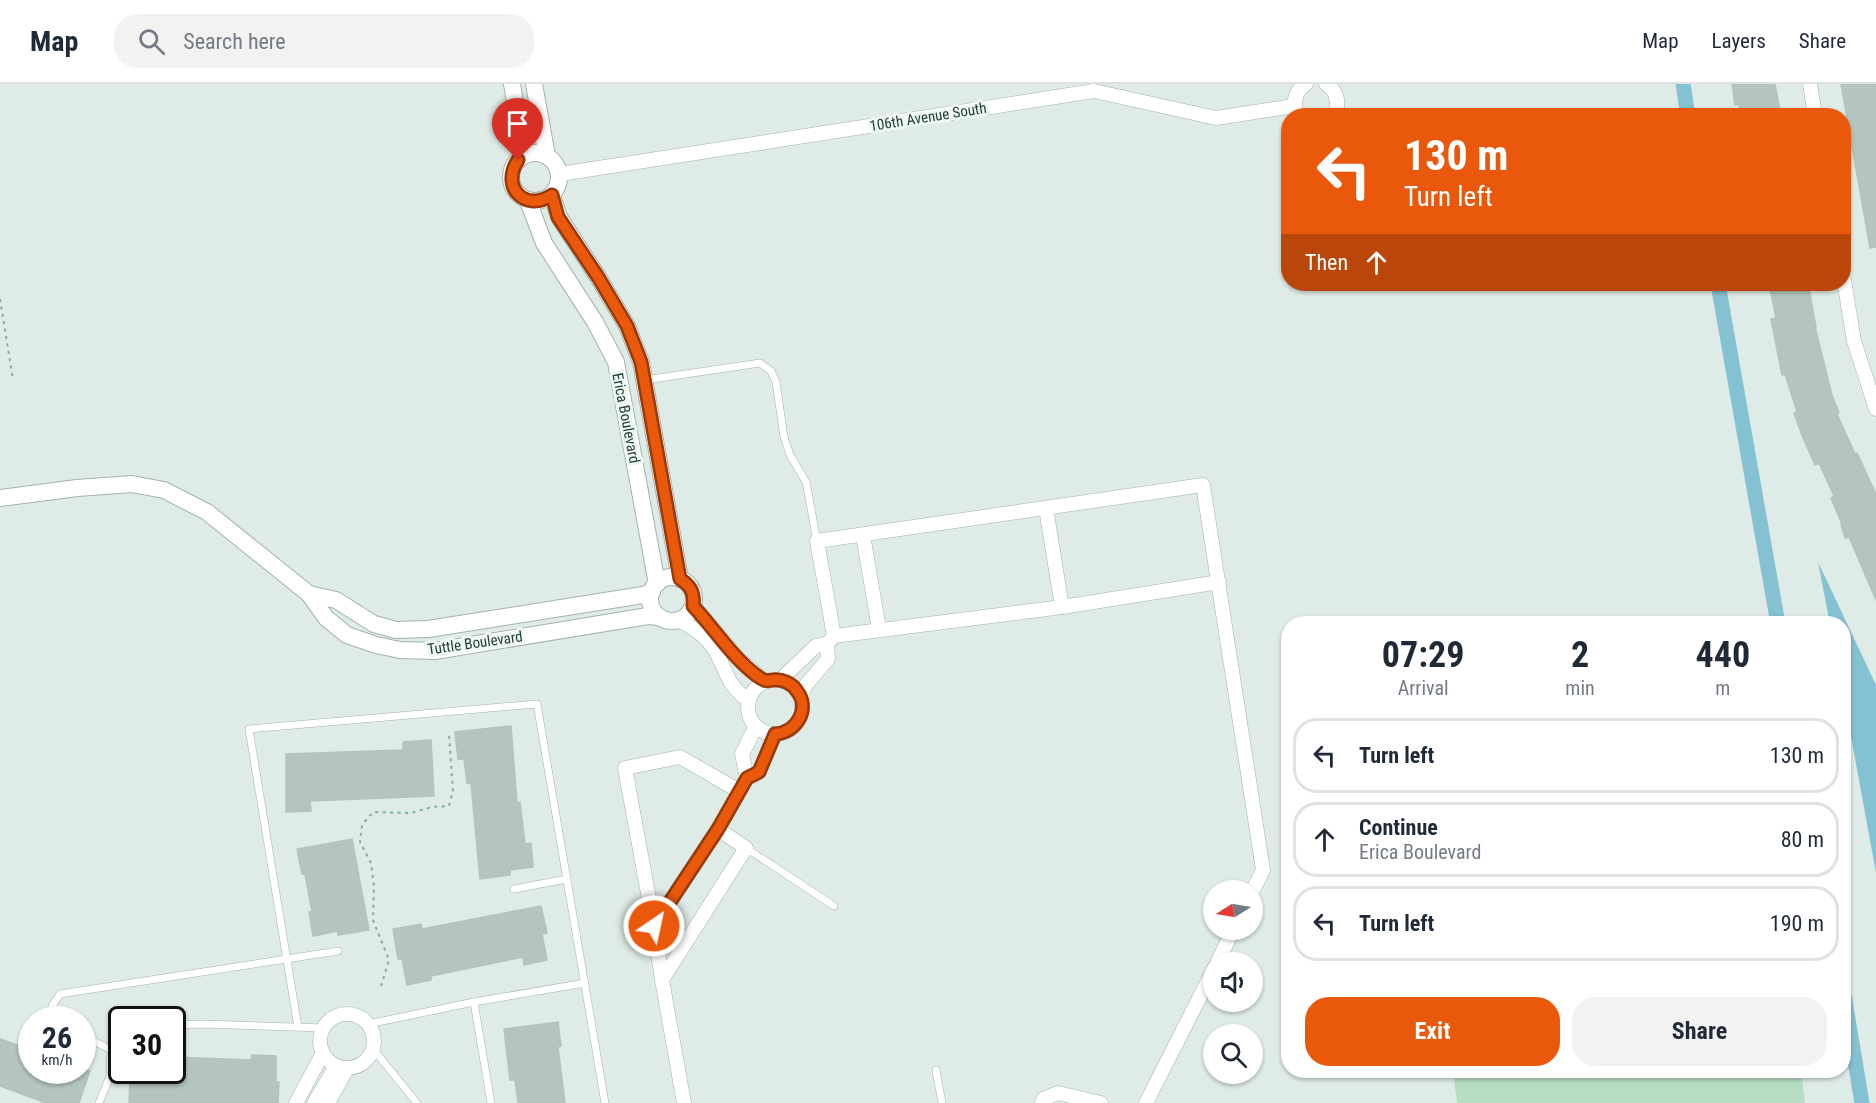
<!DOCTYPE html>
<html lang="en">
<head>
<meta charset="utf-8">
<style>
  body { margin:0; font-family:"Roboto Condensed",sans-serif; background:#f2f2f3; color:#1f2937; height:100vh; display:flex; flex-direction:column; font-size:22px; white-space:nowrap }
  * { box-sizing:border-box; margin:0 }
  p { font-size:20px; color:#747a83 }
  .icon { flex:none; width:33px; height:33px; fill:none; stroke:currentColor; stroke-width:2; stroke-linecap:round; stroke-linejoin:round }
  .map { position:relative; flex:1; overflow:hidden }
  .panel { position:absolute; left:1281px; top:532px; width:570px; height:462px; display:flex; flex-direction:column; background:#fff; border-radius:24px; box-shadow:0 2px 4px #0004 }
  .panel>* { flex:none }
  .guide { position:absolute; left:1281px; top:24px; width:570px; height:183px; border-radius:24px; box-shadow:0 2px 4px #0004; background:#ea580c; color:#fff; overflow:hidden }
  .needle { width:39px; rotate:259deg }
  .buttons { position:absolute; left:1203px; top:796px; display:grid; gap:12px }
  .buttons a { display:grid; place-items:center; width:60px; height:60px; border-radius:50%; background:#fff; box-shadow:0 2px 4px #0004; font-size:30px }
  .speed { position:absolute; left:18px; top:922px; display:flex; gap:12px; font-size:30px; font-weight:700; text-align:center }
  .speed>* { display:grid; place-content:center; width:78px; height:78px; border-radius:50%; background:#fff; box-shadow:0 2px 4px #0004; line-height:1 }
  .speed small { font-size:15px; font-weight:400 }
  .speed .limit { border:3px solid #111; border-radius:9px; background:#fff; color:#111 }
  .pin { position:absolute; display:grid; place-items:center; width:51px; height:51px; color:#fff; margin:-62px -26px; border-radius:50% 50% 50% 0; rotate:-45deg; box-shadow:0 0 6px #0007 }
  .pin .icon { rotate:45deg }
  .me { position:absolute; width:66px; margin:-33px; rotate:34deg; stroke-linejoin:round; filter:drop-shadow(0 0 4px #0008) }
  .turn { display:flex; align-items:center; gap:21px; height:126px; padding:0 24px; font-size:27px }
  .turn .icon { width:78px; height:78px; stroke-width:2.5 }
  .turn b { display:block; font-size:42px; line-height:51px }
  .then { display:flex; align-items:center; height:57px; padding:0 24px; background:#0003; gap:12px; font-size:22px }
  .eta { display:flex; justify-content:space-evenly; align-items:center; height:102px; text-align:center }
  .eta b { font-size:36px; font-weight:700; line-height:42px }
  .cta { display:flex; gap:12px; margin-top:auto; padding:12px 24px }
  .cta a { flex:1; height:69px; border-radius:24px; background:#ea580c; color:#fff; font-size:24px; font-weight:700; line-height:69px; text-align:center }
  .cta a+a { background:#f2f2f3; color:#1f2937 }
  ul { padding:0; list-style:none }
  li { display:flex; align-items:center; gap:18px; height:75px; margin:0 12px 9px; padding:0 12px; border:3px solid #e0e1e3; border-radius:24px }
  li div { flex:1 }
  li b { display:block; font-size:22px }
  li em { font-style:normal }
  header { display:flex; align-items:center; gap:36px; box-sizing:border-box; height:84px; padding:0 30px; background:#fff; border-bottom:2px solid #e0e1e3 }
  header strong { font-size:28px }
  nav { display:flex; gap:33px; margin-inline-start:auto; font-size:21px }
  .search { width:420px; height:54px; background:#f2f2f3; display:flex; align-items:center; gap:15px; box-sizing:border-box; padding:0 21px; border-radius:24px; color:#747a83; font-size:22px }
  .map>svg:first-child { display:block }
  .green { fill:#b7ddc3 }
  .water { fill:#84c1d2 }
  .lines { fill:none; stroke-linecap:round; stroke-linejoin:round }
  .canal { stroke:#84c1d2; stroke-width:15 }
  .building { fill:#b4c5bf; stroke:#b1c4bd; stroke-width:1.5 }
  .service-casing { stroke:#a2b3ad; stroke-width:8 }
  .minor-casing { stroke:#a2b3ad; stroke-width:15 }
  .tertiary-casing { stroke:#a2b3ad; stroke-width:18 }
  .path { stroke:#7eafa3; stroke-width:2; stroke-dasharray:3 4.5; stroke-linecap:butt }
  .service { stroke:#fff; stroke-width:7 }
  .minor { stroke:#fff; stroke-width:14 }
  .tertiary { stroke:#fff; stroke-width:16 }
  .route-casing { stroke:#983908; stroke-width:15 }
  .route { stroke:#ea580c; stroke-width:10 }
  .labels { text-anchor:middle; stroke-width:6; stroke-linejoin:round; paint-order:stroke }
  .street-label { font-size:15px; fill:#1f3b35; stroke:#eff7f4 }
</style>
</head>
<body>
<header>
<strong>Map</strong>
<div class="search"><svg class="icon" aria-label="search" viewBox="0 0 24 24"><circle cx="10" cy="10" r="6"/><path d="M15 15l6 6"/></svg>Search here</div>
<nav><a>Map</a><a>Layers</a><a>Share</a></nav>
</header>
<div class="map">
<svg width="1876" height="1019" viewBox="0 0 1876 1019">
  <rect width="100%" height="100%" fill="#dfebe6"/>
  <polygon class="green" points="1453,987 1801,987 1805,1019 1457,1019"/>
  <polygon class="water" points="1818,478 1876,601 1876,789 1844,614 1844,540 1830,540"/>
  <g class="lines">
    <g class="canal">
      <polyline points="1683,0 1688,32"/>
      <polyline points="1718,200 1778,540"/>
      <polyline points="1844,911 1862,1019"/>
    </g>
  </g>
  <g class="building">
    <polygon points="1732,0 1775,0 1781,32 1741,32 1739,20 1735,21"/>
    <polygon points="1841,0 1876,0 1876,163 1870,164"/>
    <polygon points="1793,200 1808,200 1816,243 1815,243 1832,311 1839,329 1837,330 1855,370 1857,369 1876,410 1876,516 1849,453 1845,454 1841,440 1842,440 1831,414 1834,412 1819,379 1815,381 1803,354 1794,329 1797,328 1785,290 1782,291 1771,235 1776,234 1770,204"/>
    <polygon points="511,642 517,719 520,718 525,760 531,759 533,783 510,786 510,791 480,795 471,699 467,699 464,675 458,675 455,648"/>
    <polygon points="431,656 434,712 310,717 311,727 286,728 286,670 403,666 403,658"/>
    <polygon points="352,755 369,846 338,851 338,847 313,852 309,828 312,828 305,790 302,790 297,765"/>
    <polygon points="541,822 547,849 542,850 547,876 524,881 523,873 431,892 431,896 407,901 402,875 398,875 393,845 421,840 422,845"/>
    <polygon points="558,938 561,962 558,963 565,1019 518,1019 515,996 510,996 504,945"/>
    <polygon points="0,955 32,966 32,987 90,987 79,1019 46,1019 0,1002"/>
    <polygon points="252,971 276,972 276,998 279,998 278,1019 129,1019 130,993 133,993 133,987 172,987 172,973 251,976"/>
  </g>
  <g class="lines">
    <g class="service-casing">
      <g id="service">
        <polyline points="645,296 760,279 771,287 776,298 784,353 790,371 806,398 817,457"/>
        <polyline points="746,764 834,822"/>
        <polyline points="514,805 567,795"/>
        <polyline points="59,936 52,922 60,910 338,867"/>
        <polyline points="368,940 474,918"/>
        <polyline points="172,941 203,940 324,944"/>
        <polyline points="298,943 249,645 537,620 605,1019"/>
        <polyline points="82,951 111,966"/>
        <polyline points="373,965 417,1019"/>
        <polyline points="936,986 942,1019"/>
        <polyline points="99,1019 110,992 111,966 122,947"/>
        <polyline points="491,1019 474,918 585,899"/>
      </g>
    </g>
    <g class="minor-casing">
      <g id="minor">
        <path d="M 1326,0 C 1338,8 1340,19 1334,32"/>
        <polyline points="1810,0 1815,32"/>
        <path d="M 1298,32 C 1292,19 1294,8 1306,0"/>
        <polyline points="560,90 1094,7 1216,34 1294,22"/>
        <polyline points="1844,196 1854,257 1876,325"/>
        <polyline points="1046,424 1062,523"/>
        <polyline points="863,451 879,545"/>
        <polyline points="1219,498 1062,523 834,552 817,457 1203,401 1263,786 1252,808"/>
        <polyline points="693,521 739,575 765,597"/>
        <path d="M 678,536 C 693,543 706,552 715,566 C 728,589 725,599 749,617"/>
        <circle cx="775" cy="623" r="27"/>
        <polyline points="780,596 816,562 827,560 834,552"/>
        <polyline points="801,614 805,602 828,575 827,560"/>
        <polyline points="747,694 742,670 756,642"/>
        <polyline points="718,745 746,764 662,896 654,842 718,745 747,694 759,688 775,650"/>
        <polyline points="654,842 625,684 680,673 739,707"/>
        <polyline points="1217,879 1233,846"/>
        <polyline points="662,896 684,1019"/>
        <circle cx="347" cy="957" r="27"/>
        <polyline points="296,1019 323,969"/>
        <polyline points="314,1019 336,982"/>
        <polyline points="328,1019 347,985"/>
        <polyline points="1042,1019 1043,1015 1058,1009 1101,1019"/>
        <polyline points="1146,1019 1214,885"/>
      </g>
    </g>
    <g class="tertiary-casing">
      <g id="tertiary">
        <polyline points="512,0 524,71"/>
        <polyline points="534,0 547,72"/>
        <circle cx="535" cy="93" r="24"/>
        <polyline points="552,112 559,133 598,193 627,242 641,278 680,495"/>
        <polyline points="528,117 544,159 595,238 616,278 657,500"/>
        <polyline points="0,414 77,404 132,400 164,406 207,428 309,510 326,534 347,551 376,561 400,566 435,567 648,532 660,533"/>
        <circle cx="672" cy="515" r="22"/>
        <polyline points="309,510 336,516 374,540 396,546 428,545 643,511 652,508"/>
      </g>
    </g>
    <g class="path">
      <polyline points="0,215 13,296"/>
      <polyline points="381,902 389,876 373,836 374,802 371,779 360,758 362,741 373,728 411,729 432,723 449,722 453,707 449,650"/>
    </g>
    <use href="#service" class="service"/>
    <use href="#minor" class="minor"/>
    <use href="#tertiary" class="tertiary"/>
  </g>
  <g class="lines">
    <g class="route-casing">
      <path id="route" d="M 518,76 C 500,103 525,129 552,111 L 558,133 L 598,193 L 627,242 L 641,278 L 680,495 C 690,501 695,509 693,522 C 713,543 732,573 756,591 C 759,593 761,595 764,596 C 768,598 768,596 773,596 C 782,595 792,599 797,607 C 811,625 796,649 775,650 L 759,688 L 747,694 L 718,745 L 654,842"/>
    </g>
    <use href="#route" class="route"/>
  </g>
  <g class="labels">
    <g class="street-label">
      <text transform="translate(928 33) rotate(-9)" y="5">106th Avenue South</text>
      <text transform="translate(626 334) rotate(79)" y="5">Erica Boulevard</text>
      <text transform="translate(475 559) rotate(-8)" y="5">Tuttle Boulevard</text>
    </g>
  </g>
</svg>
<div class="buttons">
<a><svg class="needle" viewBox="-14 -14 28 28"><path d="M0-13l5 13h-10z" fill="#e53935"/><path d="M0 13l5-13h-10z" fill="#747a83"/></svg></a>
<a><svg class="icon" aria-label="sound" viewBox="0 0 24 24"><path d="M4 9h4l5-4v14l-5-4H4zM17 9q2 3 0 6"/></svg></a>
<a><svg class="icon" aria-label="search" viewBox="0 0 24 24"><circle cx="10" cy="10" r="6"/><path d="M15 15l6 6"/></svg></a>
</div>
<div class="speed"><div>26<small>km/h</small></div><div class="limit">30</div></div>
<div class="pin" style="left:518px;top:76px;background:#d93025"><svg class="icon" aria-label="arrive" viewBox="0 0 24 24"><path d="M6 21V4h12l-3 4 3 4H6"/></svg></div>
<svg class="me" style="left:654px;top:842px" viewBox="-20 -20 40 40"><circle r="17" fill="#ea580c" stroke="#fff" stroke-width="3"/><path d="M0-11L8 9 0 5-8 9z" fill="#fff"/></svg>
<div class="guide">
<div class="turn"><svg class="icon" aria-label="left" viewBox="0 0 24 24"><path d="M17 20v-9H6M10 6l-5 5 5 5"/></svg><div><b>130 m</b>Turn left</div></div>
<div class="then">Then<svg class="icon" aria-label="ahead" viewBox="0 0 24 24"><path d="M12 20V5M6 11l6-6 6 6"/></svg></div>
</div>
<section class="panel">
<div class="eta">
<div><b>07:29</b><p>Arrival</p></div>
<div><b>2</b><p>min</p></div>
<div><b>440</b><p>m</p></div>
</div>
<ul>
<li><svg class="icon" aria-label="left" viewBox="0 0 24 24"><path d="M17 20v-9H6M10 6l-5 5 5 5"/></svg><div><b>Turn left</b></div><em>130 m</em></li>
<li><svg class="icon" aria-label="ahead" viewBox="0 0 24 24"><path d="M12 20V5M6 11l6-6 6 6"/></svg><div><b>Continue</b><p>Erica Boulevard</p></div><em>80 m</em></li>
<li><svg class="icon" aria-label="left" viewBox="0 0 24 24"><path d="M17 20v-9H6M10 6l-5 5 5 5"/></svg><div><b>Turn left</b></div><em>190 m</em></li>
</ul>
<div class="cta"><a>Exit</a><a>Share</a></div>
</section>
</div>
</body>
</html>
